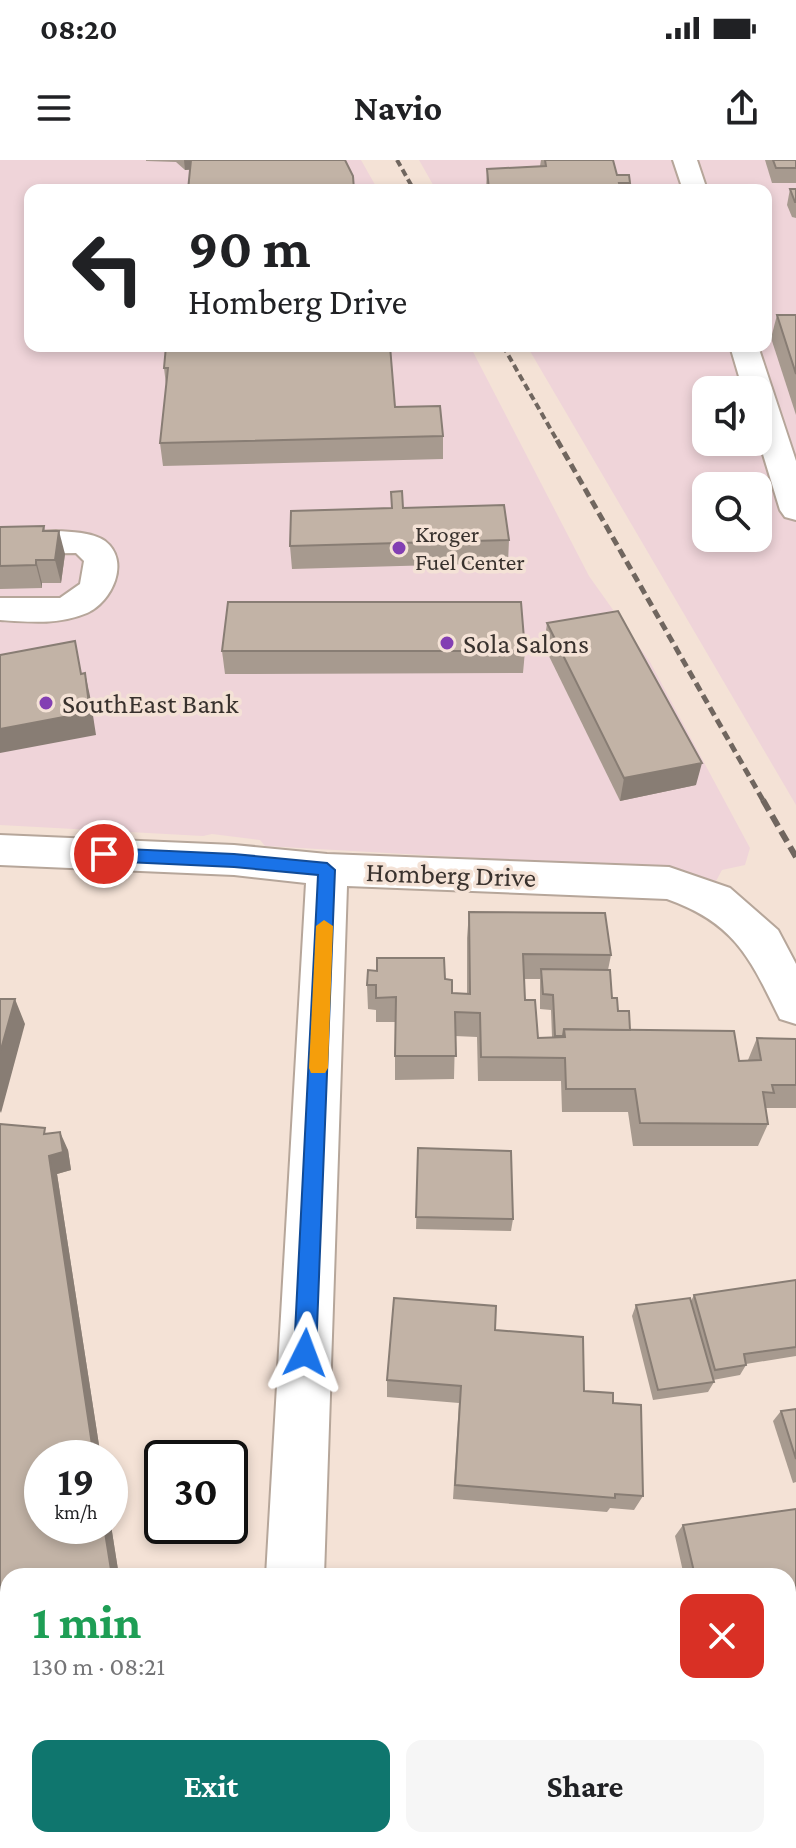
<!DOCTYPE html>
<html lang="en">
<head>
<meta charset="utf-8">
<style>
  body { margin:0; font-family:"Crimson Pro",serif; background:#f6f6f6; color:#202124; height:100vh; display:flex; flex-direction:column; font-size:30px; white-space:nowrap }
  * { box-sizing:border-box; margin:0 }
  p { font-size:26px; color:#757577 }
  .icon { flex:none; width:44px; height:44px; fill:none; stroke:currentColor; stroke-width:2; stroke-linecap:round; stroke-linejoin:round }
  .map { position:relative; flex:1; overflow:hidden }
  .drawer { position:absolute; left:0px; top:1408px; width:796px; height:280px; display:flex; flex-direction:column; background:#fff; border-radius:24px 24px 0 0; box-shadow:0 4px 12px #0003 }
  .drawer>* { flex:none }
  .guide { position:absolute; left:24px; top:24px; width:748px; height:168px; border-radius:16px; box-shadow:0 4px 12px #0003; background:#fff; color:#202124; overflow:hidden }
  .fabs { position:absolute; left:692px; top:216px; display:grid; gap:16px }
  .fabs a { display:grid; place-items:center; width:80px; height:80px; border-radius:16px; background:#fff; box-shadow:0 4px 12px #0003; font-size:40px }
  .speed { position:absolute; left:24px; top:1280px; display:flex; gap:16px; font-size:40px; font-weight:700; text-align:center }
  .speed>* { display:grid; place-content:center; width:104px; height:104px; border-radius:50%; background:#fff; box-shadow:0 4px 12px #0003; line-height:1 }
  .speed small { font-size:20px; font-weight:400 }
  .speed .limit { border:4px solid #111; border-radius:12px; background:#fff; color:#111 }
  .pin { position:absolute; display:grid; place-items:center; width:68px; height:68px; color:#fff; margin:-34px; border:4px solid #fff; border-radius:50%; box-shadow:0 2px 8px #0007 }
  .me { position:absolute; width:88px; margin:-44px; rotate:3deg; stroke-linejoin:round; filter:drop-shadow(0 0 6px #0008) }
  .turn { display:flex; align-items:center; gap:28px; height:168px; padding:0 32px; font-size:36px }
  .turn .icon { width:104px; height:104px; stroke-width:2.5 }
  .turn b { display:block; font-size:56px; line-height:68px }
  .round { display:grid; place-items:center; flex:none; width:84px; height:84px; border-radius:16px; background:#f6f6f6 }
  .headline { display:flex; align-items:center; justify-content:space-between; height:136px; padding:0 32px }
  h1 { font-size:48px; font-weight:700; line-height:60px; color:#1e9e55 }
  .action { display:flex; gap:16px; margin-top:auto; padding:16px 32px }
  .action a { flex:1; height:92px; border-radius:16px; background:#0f766e; color:#fff; font-size:32px; font-weight:700; line-height:92px; text-align:center }
  .action a+a { background:#f6f6f6; color:#202124 }
  .status { display:flex; justify-content:space-between; align-items:center; height:56px; padding:0 40px; background:#fff; direction:ltr }
  .status svg { height:22px; fill:currentColor }
  header { display:flex; justify-content:space-between; align-items:center; height:104px; padding:0 32px; background:#fff; font-size:36px; font-weight:700 }
  .map>svg:first-child { display:block }
  .commercial { fill:#efd4d9; fill-rule:evenodd }
  .lines { fill:none; stroke-linecap:round; stroke-linejoin:round }
  .minor-casing { stroke:#b6a69a; stroke-width:4 }
  .minor { fill:#fff; fill-rule:evenodd }
  .rail-far2 { stroke:#70665f; stroke-width:4; stroke-dasharray:7 4; stroke-linecap:butt }
  .rail-far1 { stroke:#70665f; stroke-width:5; stroke-dasharray:9 5; stroke-linecap:butt }
  .rail { stroke:#70665f; stroke-width:6; stroke-dasharray:12 6; stroke-linecap:butt }
  .wall { fill:#a79a8f; fill-rule:evenodd }
  .shaded-wall { fill:#887d74 }
  .building { fill:#c2b3a6; stroke:#887d74; stroke-width:2 }
  .route { fill:#1a73e8; stroke:#114b97; stroke-width:2 }
  .slow { fill:#f59e0b }
  .poi-dot { fill:#833fb3; stroke:#f4e2d6; stroke-width:3 }
  .labels { text-anchor:middle; stroke-width:7; stroke-linejoin:round; paint-order:stroke }
  .far-poi-label { font-size:24px; fill:#38312d; stroke:#f4e2d6; text-anchor:start }
  .poi-label { font-size:28px; fill:#38312d; stroke:#f4e2d6; text-anchor:start }
  .street-label { font-size:28px; fill:#38312d; stroke:#f4e2d6 }
</style>
</head>
<body>
<div class="status"><b>08:20</b><svg viewBox="0 0 49 12"><path d="M0 12V9h3v3zM5 12V6h3v6zM10 12V3h3v9zM15 12V0h3v12zM26 1h20v11H26zM47 4h2v5h-2z"/></svg></div>
<header><svg class="icon" aria-label="menu" viewBox="0 0 24 24"><path d="M4 6h16M4 12h16M4 18h16"/></svg>Navio<svg class="icon" aria-label="share" viewBox="0 0 24 24"><path d="M12 15V3M7 8l5-5 5 5M5 13v7h14v-7"/></svg></header>
<div class="map">
<svg width="796" height="1688" viewBox="0 0 796 1688">
  <rect width="100%" height="100%" fill="#f4e2d6"/>
  <g class="commercial">
    <polygon points="0,0 361,0 378,30 30,30 30,186 470,186 589,416 650,502 750,688 745,705 722,710 716,721 671,709 265,686 260,680 212,674 203,676 0,665"/>
    <path d="M 419,0 L 796,0 L 796,645 L 527,186 L 766,186 L 766,30 L 436,30 ZM 706,230 L 758,230 L 758,282 L 706,282 ZM 706,326 L 758,326 L 758,378 L 706,378 Z"/>
  </g>
  <g class="lines">
    <g class="minor-casing">
      <g id="minor">
        <polygon points="673,0 697,0 707,30 683,30"/>
        <polygon points="730,186 758,186 796,301 796,360 785,357 780,350 758,278 758,230 743,230"/>
        <path d="M 56,371 C 71,372 92,372 105,381 C 131,401 112,442 87,453 C 59,465 29,462 0,460 L 0,438 L 60,438 L 80,424 L 84,401 L 76,393 L 0,394 L 0,374 Z"/>
        <path d="M 0,675 L 234,685 L 327,694 L 669,707 L 730,728 L 778,770 L 796,804 L 796,864 L 780,859 C 750,798 735,763 667,739 L 347,726 L 324,1416 L 266,1416 L 306,723 L 234,715 L 0,705 Z"/>
        <polygon points="251,1680 315,1680 314,1688 250,1688"/>
      </g>
    </g>
    <use href="#minor" class="minor"/>
    <g class="rail-far2">
      <polyline points="397,0 414,30"/>
      <polyline points="503,186 558,282"/>
    </g>
    <polyline class="rail-far1" points="557,280 764,642"/>
    <polyline class="rail" points="763,640 796,697"/>
  </g>
  <g class="wall">
    <polygon points="146,0 345,0 185,10 176,2 146,1"/>
    <polygon points="541,0 613,0 617,15 630,23 630,30 486,30 487,9 540,6"/>
    <polygon points="765,0 796,0 796,23 772,23"/>
    <polygon points="790,29 796,29 796,58 792,57 787,45"/>
    <polygon points="777,155 796,155 796,255 771,178"/>
    <polygon points="166,186 395,247 443,276 443,299 163,306 160,283 166,225 164,208"/>
    <polygon points="391,332 403,348 509,380 508,403 292,409 290,386 391,348"/>
    <polygon points="44,366 45,371 65,394 61,423 42,423 42,428 0,429 0,367"/>
    <polygon points="547,463 696,625 620,641 544,486"/>
    <polygon points="222,491 525,491 523,513 225,514"/>
    <path d="M 469,752 L 611,795 L 608,810 L 612,838 L 618,851 L 630,870 L 739,901 L 748,900 L 757,878 L 796,879 L 796,948 L 766,948 L 768,964 L 758,986 L 633,986 L 628,952 L 562,952 L 561,921 L 478,921 L 477,877 L 455,876 L 454,919 L 395,920 L 395,862 L 376,862 L 376,850 L 368,849 L 367,825 L 445,819 L 452,833 L 467,834 L 467,778 ZM 524,819 L 540,819 L 540,849 L 551,850 L 552,877 L 538,878 L 525,840 Z"/>
    <polygon points="0,964 47,974 68,990 71,1010 57,1014 101,1298 42,1298 110,1366 110,1359 119,1416 8,1416 8,1556 0,1558"/>
    <polygon points="418,988 513,1059 511,1071 416,1069"/>
    <polygon points="796,1120 796,1196 746,1204 746,1205 740,1215 713,1220 714,1222 708,1232 653,1240 632,1156 636,1145 691,1141 694,1135"/>
    <polygon points="495,1170 584,1231 613,1243 643,1336 634,1350 610,1348 607,1352 453,1339 459,1243 387,1237 387,1220"/>
    <polygon points="796,1249 796,1322 793,1323 773,1261 781,1251"/>
    <polygon points="796,1349 796,1476 788,1477 788,1416 684,1416 675,1376 683,1365"/>
  </g>
  <g class="shaded-wall">
    <polygon points="184,0 194,0 195,9 185,10"/>
    <polygon points="59,371 65,394 61,423 55,400"/>
    <polygon points="36,400 42,423 42,428 36,405"/>
    <polygon points="85,513 90,536 96,575 0,593 0,569"/>
    <polygon points="702,603 696,625 620,641 624,618"/>
    <polygon points="15,839 25,864 1,953 0,951 0,893"/>
    <polygon points="60,972 68,990 71,1010 57,1014 101,1298 94,1298 49,996"/>
    <polygon points="110,1359 119,1416 112,1416 104,1366 110,1366"/>
    <polygon points="48,1680 62,1680 61,1688 47,1688"/>
  </g>
  <g class="building">
    <polygon points="191,0 345,0 353,16 354,30 188,30"/>
    <polygon points="545,0 613,0 617,15 629,15 630,23 619,23 621,30 489,30 487,9 546,6"/>
    <polygon points="773,0 796,0 796,8 776,8"/>
    <polygon points="790,29 796,29 796,42 795,42"/>
    <polygon points="777,155 796,155 796,214"/>
    <polygon points="166,186 390,186 395,247 440,246 443,276 160,283 168,208 164,208"/>
    <polygon points="402,331 403,348 504,345 509,380 290,386 291,351 392,348 391,332"/>
    <polygon points="44,366 43,371 59,371 55,400 36,400 36,405 0,406 0,367"/>
    <polygon points="228,442 521,442 525,491 222,491"/>
    <polygon points="618,451 702,603 624,618 547,463"/>
    <polygon points="75,481 81,514 85,513 90,552 0,569 0,495"/>
    <polygon points="469,752 605,753 611,795 523,794 525,840 535,840 538,878 565,877 564,869 734,871 739,901 761,900 757,878 796,879 796,925 772,925 774,933 763,932 768,964 640,963 635,929 566,929 565,898 481,897 480,853 455,852 456,896 395,896 396,837 376,838 376,825 367,825 368,810 377,811 377,798 444,798 445,819 452,820 452,833 470,834"/>
    <polygon points="541,809 610,810 612,838 617,838 618,851 629,851 630,870 564,869 563,876 555,876 553,835 543,834"/>
    <polygon points="0,839 15,839 0,893"/>
    <polygon points="0,964 45,968 44,974 60,972 63,992 49,996 94,1298 42,1298 42,1366 104,1366 112,1416 8,1416 8,1549 0,1550"/>
    <polygon points="418,988 511,991 513,1059 416,1057"/>
    <polygon points="796,1120 796,1187 744,1194 746,1205 715,1210 694,1135"/>
    <polygon points="394,1138 496,1146 495,1170 583,1177 584,1231 613,1233 613,1243 641,1245 643,1336 615,1334 615,1338 455,1325 461,1226 387,1220"/>
    <polygon points="690,1138 714,1222 658,1230 636,1145"/>
    <polygon points="796,1249 796,1299 781,1251"/>
    <polygon points="796,1349 796,1469 788,1470 788,1416 695,1416 683,1365"/>
    <polygon points="0,1606 8,1606 8,1680 48,1680 47,1688 0,1688"/>
    <polygon points="426,1680 692,1680 694,1688 393,1688 393,1686"/>
  </g>
  <polygon class="route" points="104,688 234,694 327,703 335,710 316,1193 312,1200 305,1204 297,1200 294,1193 318,715 234,707 104,701 95,694"/>
  <polygon class="slow" points="324,760 333,766 328,908 325,913 311,913 309,908 316,766"/>
  <g class="poi-dot">
    <circle cx="399" cy="388" r="8"/>
    <circle cx="447" cy="483" r="8"/>
    <circle cx="46" cy="543" r="8"/>
  </g>
  <g class="labels">
    <g class="far-poi-label">
      <text x="415" y="382">Kroger<tspan x="415" dy="28">Fuel Center</tspan></text>
    </g>
    <g class="poi-label">
      <text x="463" y="493">Sola Salons</text>
      <text x="62" y="553">SouthEast Bank</text>
    </g>
    <g class="street-label">
      <text transform="translate(451 714) rotate(2)" y="10">Homberg Drive</text>
    </g>
  </g>
</svg>
<div class="fabs">
<a><svg class="icon" aria-label="sound" viewBox="0 0 24 24"><path d="M4 9h4l5-4v14l-5-4H4zM17 9q2 3 0 6"/></svg></a>
<a><svg class="icon" aria-label="search" viewBox="0 0 24 24"><circle cx="10" cy="10" r="6"/><path d="M15 15l6 6"/></svg></a>
</div>
<div class="speed"><div>19<small>km/h</small></div><div class="limit">30</div></div>
<div class="pin" style="left:104px;top:694px;background:#d93025"><svg class="icon" aria-label="arrive" viewBox="0 0 24 24"><path d="M6 21V4h12l-3 4 3 4H6"/></svg></div>
<svg class="me" style="left:305px;top:1193px" viewBox="-20 -20 40 40"><path d="M0-17L14 15 0 8-14 15z" fill="#1a73e8" stroke="#fff" stroke-width="4"/></svg>
<div class="guide">
<div class="turn"><svg class="icon" aria-label="left" viewBox="0 0 24 24"><path d="M17 20v-9H6M10 6l-5 5 5 5"/></svg><div><b>90 m</b>Homberg Drive</div></div>
</div>
<section class="drawer">
<div class="headline"><div><h1>1 min</h1><p>130 m · 08:21</p></div><a class="round" style="background:#d93025;color:#fff"><svg class="icon" aria-label="close" viewBox="0 0 24 24"><path d="M6 6l12 12M18 6L6 18"/></svg></a></div>
<div class="action"><a>Exit</a><a>Share</a></div>
</section>
</div>
</body>
</html>
